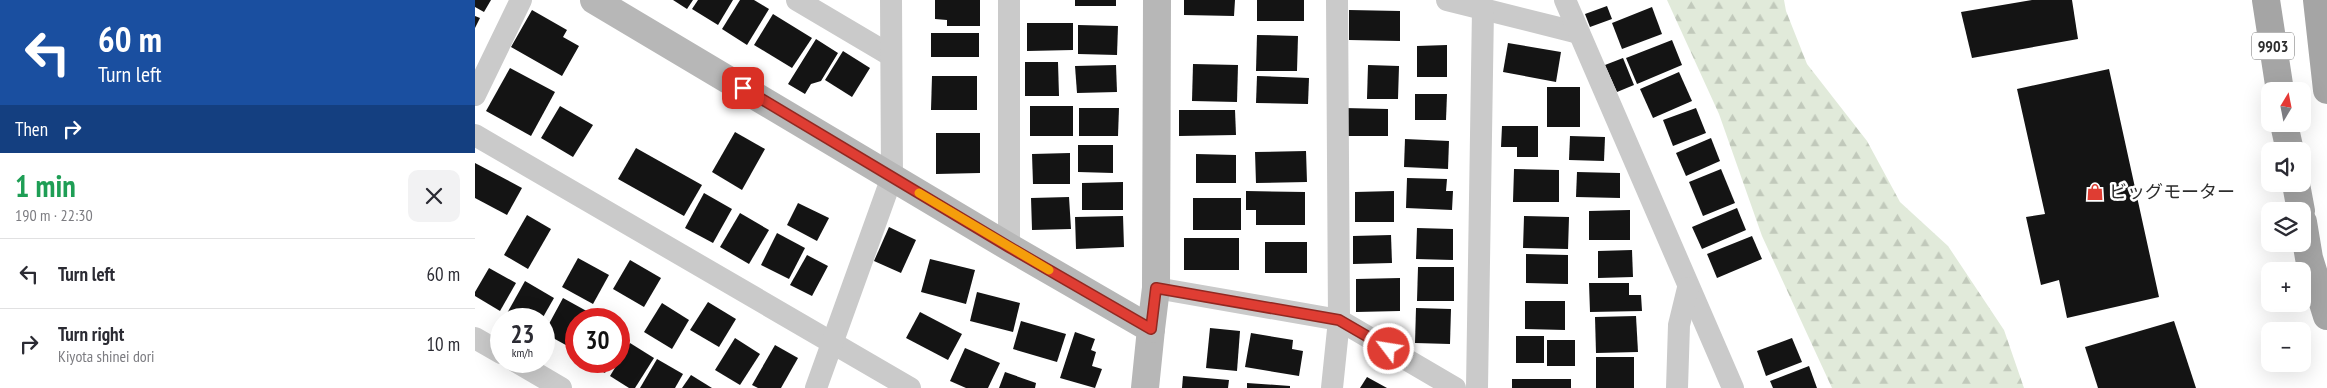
<!DOCTYPE html>
<html lang="en">
<head>
<meta charset="utf-8">
<style>
  body { margin:0; font-family:"PT Sans Narrow","Noto Sans JP",sans-serif; background:#f2f2f3; color:#2b2b33; height:100vh; display:flex; flex-direction:column; font-size:19px; white-space:nowrap }
  * { box-sizing:border-box; margin:0 }
  p { font-size:16px; color:#7c7c81 }
  .icon { flex:none; width:28px; height:28px; fill:none; stroke:currentColor; stroke-width:2; stroke-linecap:round; stroke-linejoin:round }
  .map { position:relative; flex:1; overflow:hidden }
  .details { display:flex; flex-direction:column; background:#fff; width:475px }
  .details>* { flex:none }
  .guide { background:#1a4fa0; color:#fff; overflow:hidden }
  .needle { width:32px; rotate:10deg }
  .tools { position:absolute; left:1786px; top:82px; display:grid; gap:10px }
  .tools a { display:grid; place-items:center; width:50px; height:50px; border-radius:10px; background:#fff; box-shadow:0 5px 20px #0002; font-size:25px }
  .speed { position:absolute; left:15px; top:308px; display:flex; gap:10px; font-size:25px; font-weight:700; text-align:center }
  .speed>* { display:grid; place-content:center; width:65px; height:65px; border-radius:50%; background:#fff; box-shadow:0 5px 20px #0002; line-height:1 }
  .speed small { font-size:12px; font-weight:400 }
  .speed .limit { border:8px solid #d22; background:#fff; color:#111 }
  .pin { position:absolute; display:grid; place-items:center; width:42px; height:42px; color:#fff; margin:-21px; border-radius:10px; box-shadow:0 2px 8px #0006 }
  .me { position:absolute; width:55px; margin:-28px; rotate:301deg; stroke-linejoin:round; filter:drop-shadow(0 0 4px #0008) }
  .turn { display:flex; align-items:center; gap:18px; height:105px; padding:0 15px; font-size:22px }
  .turn .icon { width:65px; height:65px; stroke-width:2.5 }
  .turn b { display:block; font-size:35px; line-height:42px }
  .then { display:flex; align-items:center; height:48px; padding:0 15px; background:#0003; gap:10px; font-size:19px }
  .round { display:grid; place-items:center; flex:none; width:52px; height:52px; border-radius:10px; background:#f2f2f3 }
  .headline { display:flex; align-items:center; justify-content:space-between; height:85px; padding:0 15px }
  h1 { font-size:30px; font-weight:600; line-height:38px; color:#1e9e55 }
  ul { padding:0; list-style:none }
  li { display:flex; align-items:center; gap:15px; height:70px; padding:0 15px; border-top:1px solid #e1e1e2 }
  li div { flex:1 }
  li b { display:block; font-size:19px }
  li em { font-style:normal }
  main { display:flex; flex:1; min-height:0 }
  .map>svg:first-child { display:block }
  .forest { fill:url(#forest-firs) }
  .building { fill:#141414 }
  .lines { fill:none; stroke-linecap:round; stroke-linejoin:round }
  .street { stroke:#cacaca; stroke-width:22 }
  .secondary { stroke:#b7b7b7; stroke-width:28 }
  .primary { stroke:#a5a5a5; stroke-width:28 }
  .route-casing { stroke:#912821; stroke-width:12 }
  .route { stroke:#df3d33; stroke-width:9 }
  .slow { stroke:#f59e0b; stroke-width:9 }
  .labels { text-anchor:middle; stroke-width:5; stroke-linejoin:round; paint-order:stroke }
  .shield { fill:#fff; stroke:#6c6c6c; stroke-width:1 }
  .shield-label { font-size:16px; font-weight:bold; fill:#2d2d2d }
  .poi-label { font-size:18px; fill:#2d2d2d; stroke:#fff; text-anchor:start }
</style>
</head>
<body>
<main>
<section class="details">
<div class="guide">
<div class="turn"><svg class="icon" aria-label="left" viewBox="0 0 24 24"><path d="M17 20v-9H6M10 6l-5 5 5 5"/></svg><div><b>60 m</b>Turn left</div></div>
<div class="then">Then<svg class="icon" aria-label="right" viewBox="0 0 24 24"><path d="M7 20v-9h11M14 6l5 5-5 5"/></svg></div>
</div>
<div class="headline"><div><h1>1 min</h1><p>190 m · 22:30</p></div><a class="round"><svg class="icon" aria-label="close" viewBox="0 0 24 24"><path d="M6 6l12 12M18 6L6 18"/></svg></a></div>
<ul>
<li><svg class="icon" aria-label="left" viewBox="0 0 24 24"><path d="M17 20v-9H6M10 6l-5 5 5 5"/></svg><div><b>Turn left</b></div><em>60 m</em></li>
<li><svg class="icon" aria-label="right" viewBox="0 0 24 24"><path d="M7 20v-9h11M14 6l5 5-5 5"/></svg><div><b>Turn right</b><p>Kiyota shinei dori</p></div><em>10 m</em></li>
</ul>
</section>
<div class="map">
<svg width="1852" height="388" viewBox="0 0 1852 388">
  <defs>
    <pattern id="forest-firs" width="22" height="20" patternUnits="userSpaceOnUse" patternTransform="scale(1.25)"><rect width="22" height="20" fill="#e1eada"/><path d="M5 1l3.5 6h-7zM16 11l3.5 6h-7z" fill="#c1c9bb"/></pattern>
  </defs>
  <rect width="100%" height="100%" fill="#fff"/>
  <polygon class="forest" points="1192,0 1309,0 1311,11 1332,64 1392,141 1425,202 1473,246 1529,330 1549,388 1357,388 1287,236 1244,114"/>
  <g class="building">
    <polygon points="0,0 16,0 9,12 0,7"/>
    <polygon points="198,0 218,0 212,9"/>
    <polygon points="223,0 258,0 243,25 217,9"/>
    <polygon points="265,0 279,0 294,9 272,45 247,29"/>
    <polygon points="460,0 505,0 505,26 472,26 472,20 460,19"/>
    <rect x="600" y="0" width="41" height="6"/>
    <polygon points="709,0 760,0 759,16 709,15"/>
    <rect x="782" y="0" width="47" height="21"/>
    <polygon points="1557,0 1597,0 1603,39 1497,58 1486,12"/>
    <polygon points="1132,6 1137,19 1115,27 1110,14"/>
    <polygon points="1177,7 1187,34 1147,49 1137,23"/>
    <polygon points="57,10 92,30 88,37 104,46 87,76 36,47"/>
    <polygon points="874,10 925,11 925,41 874,40"/>
    <polygon points="298,14 337,38 317,68 279,45"/>
    <polygon points="0,16 5,18 0,28"/>
    <polygon points="552,23 598,23 598,50 552,51"/>
    <polygon points="603,25 643,26 642,55 603,54"/>
    <rect x="456" y="33" width="48" height="24"/>
    <polygon points="782,35 823,36 822,71 781,71"/>
    <polygon points="341,39 363,53 346,81 336,84 330,94 313,84"/>
    <polygon points="1197,40 1207,65 1162,84 1151,58"/>
    <polygon points="1033,43 1086,52 1081,82 1028,72"/>
    <polygon points="972,45 972,77 942,77 942,46"/>
    <polygon points="368,51 395,68 377,97 350,80"/>
    <polygon points="1148,58 1159,85 1142,92 1130,65"/>
    <polygon points="550,62 583,62 584,96 550,96"/>
    <polygon points="718,64 763,65 762,102 717,101"/>
    <polygon points="641,65 642,92 602,93 600,66"/>
    <polygon points="893,65 924,66 923,99 892,99"/>
    <polygon points="35,68 80,92 56,136 11,111"/>
    <polygon points="1634,69 1684,297 1592,318 1584,280 1566,285 1551,217 1570,214 1542,89"/>
    <polygon points="1204,72 1217,101 1178,118 1165,89"/>
    <polygon points="457,76 502,76 502,110 456,110"/>
    <polygon points="782,76 834,78 833,104 781,103"/>
    <rect x="1072" y="87" width="33" height="40"/>
    <polygon points="940,94 972,94 971,120 940,120"/>
    <polygon points="85,106 118,125 98,157 66,138"/>
    <rect x="555" y="106" width="43" height="30"/>
    <polygon points="604,108 644,108 643,136 604,136"/>
    <polygon points="869,108 913,109 913,136 868,136"/>
    <polygon points="1221,108 1231,133 1198,146 1188,120"/>
    <polygon points="704,110 760,110 761,135 704,136"/>
    <polygon points="1027,126 1063,126 1063,157 1042,157 1042,147 1026,147"/>
    <polygon points="260,132 290,149 267,190 237,172"/>
    <polygon points="461,133 505,133 505,173 461,174"/>
    <polygon points="1095,136 1130,137 1129,161 1094,160"/>
    <polygon points="1236,138 1245,161 1211,176 1201,153"/>
    <polygon points="930,139 974,141 973,169 929,167"/>
    <polygon points="603,145 638,145 638,173 603,172"/>
    <polygon points="161,148 227,185 209,216 143,179"/>
    <polygon points="831,151 832,182 781,183 780,152"/>
    <polygon points="595,153 595,184 558,184 557,154"/>
    <polygon points="721,154 761,155 761,183 721,183"/>
    <polygon points="0,163 47,188 32,215 0,198"/>
    <polygon points="1039,169 1084,170 1084,202 1038,202"/>
    <polygon points="1246,169 1260,203 1228,216 1214,182"/>
    <polygon points="1102,172 1145,173 1145,198 1101,197"/>
    <polygon points="932,178 972,179 971,191 978,191 977,210 931,208"/>
    <polygon points="648,182 648,210 607,210 607,183"/>
    <polygon points="771,191 830,192 830,225 781,225 781,210 771,210"/>
    <polygon points="919,191 919,222 880,222 880,192"/>
    <polygon points="229,193 257,209 238,243 210,228"/>
    <polygon points="594,197 596,229 557,230 556,198"/>
    <rect x="718" y="198" width="48" height="32"/>
    <polygon points="323,203 354,218 342,241 312,225"/>
    <polygon points="1262,208 1271,230 1227,249 1217,227"/>
    <polygon points="1155,210 1155,240 1114,240 1114,211"/>
    <polygon points="265,213 294,230 274,264 245,247"/>
    <polygon points="52,215 76,229 53,269 29,255"/>
    <polygon points="648,216 649,247 601,249 600,217"/>
    <polygon points="1049,216 1094,217 1093,249 1048,248"/>
    <polygon points="414,227 441,240 426,273 399,261"/>
    <polygon points="942,228 978,229 978,260 941,259"/>
    <polygon points="302,233 330,248 314,279 286,265"/>
    <polygon points="916,235 917,263 878,264 878,236"/>
    <polygon points="1277,236 1287,259 1242,278 1232,254"/>
    <rect x="709" y="238" width="55" height="32"/>
    <rect x="790" y="242" width="42" height="31"/>
    <polygon points="1157,250 1158,277 1123,278 1123,251"/>
    <polygon points="1051,254 1093,255 1093,284 1051,283"/>
    <polygon points="332,255 353,266 337,296 315,285"/>
    <polygon points="103,258 134,275 118,304 87,287"/>
    <polygon points="455,259 500,270 491,304 446,292"/>
    <polygon points="155,260 186,278 169,307 138,289"/>
    <polygon points="943,267 979,267 979,301 942,301"/>
    <polygon points="14,268 41,283 25,311 0,296 0,292"/>
    <polygon points="925,278 925,311 881,312 881,279"/>
    <polygon points="50,281 79,298 67,319 30,317"/>
    <polygon points="1114,283 1154,283 1154,295 1166,295 1167,311 1115,312"/>
    <polygon points="502,292 545,303 538,332 495,321"/>
    <polygon points="88,298 117,314 115,319 101,319 101,343 98,349 69,333"/>
    <polygon points="1050,301 1090,301 1090,330 1050,329"/>
    <polygon points="233,302 261,319 244,347 215,330"/>
    <polygon points="187,303 214,320 197,349 169,332"/>
    <polygon points="941,308 976,309 975,344 940,343"/>
    <polygon points="445,312 487,334 473,360 431,338"/>
    <polygon points="1161,316 1163,352 1121,353 1120,317"/>
    <polygon points="546,321 591,334 582,362 538,349"/>
    <polygon points="1699,321 1721,388 1623,388 1610,347"/>
    <polygon points="735,328 765,331 762,371 731,368"/>
    <polygon points="600,332 620,339 616,350 621,352 617,366 627,369 620,388 585,378"/>
    <polygon points="776,333 818,340 817,349 828,351 824,376 770,367"/>
    <polygon points="144,335 149,338 144,348"/>
    <rect x="1041" y="336" width="28" height="27"/>
    <polygon points="260,338 285,354 265,385 240,370"/>
    <polygon points="1317,338 1327,362 1291,376 1282,351"/>
    <rect x="1072" y="340" width="28" height="26"/>
    <polygon points="155,343 179,358 160,388 154,388 135,376"/>
    <polygon points="300,345 323,358 306,388 283,388 277,385"/>
    <polygon points="490,348 525,363 513,388 491,388 475,381"/>
    <rect x="1121" y="357" width="38" height="31"/>
    <polygon points="182,359 208,374 200,388 165,388"/>
    <polygon points="107,361 136,361 130,373"/>
    <polygon points="1334,366 1342,388 1298,388 1295,381"/>
    <polygon points="530,372 561,383 560,388 524,388"/>
    <polygon points="216,375 237,388 207,388"/>
    <polygon points="708,376 754,380 753,388 707,388"/>
    <polygon points="892,377 912,388 885,388"/>
    <rect x="1037" y="379" width="59" height="9"/>
    <polygon points="772,383 815,386 815,388 772,388"/>
  </g>
  <g class="lines">
    <g class="street">
      <polyline points="322,0 415,55"/>
      <polyline points="972,0 1104,33"/>
      <polyline points="1090,0 1258,388"/>
      <polyline points="0,95 46,0"/>
      <polyline points="0,135 435,388"/>
      <polyline points="534,247 534,0"/>
      <polyline points="681,288 864,320 980,388"/>
      <polyline points="0,338 26,353"/>
      <polyline points="40,361 86,388"/>
      <polyline points="341,388 417,177 416,0"/>
      <polyline points="857,388 864,320 862,0"/>
      <polyline points="1002,388 1008,9"/>
      <polyline points="1202,388 1204,325 1213,288"/>
    </g>
    <g class="secondary">
      <polyline points="119,0 534,247 676,329 670,388"/>
      <polyline points="676,329 681,288 682,0"/>
    </g>
    <g class="primary">
      <polyline points="1791,0 1805,91"/>
      <polyline points="1842,0 1852,90"/>
      <polyline points="1809,124 1815,151"/>
      <polyline points="1821,184 1826,211"/>
      <polyline points="1828,222 1834,258 1852,316"/>
    </g>
  </g>
  <g class="lines">
    <g class="route-casing">
      <polyline id="route" points="268,88 534,247 676,329 681,288 864,320 914,349"/>
    </g>
    <use href="#route" class="route"/>
    <polyline class="slow" points="444,193 574,270"/>
  </g>
  <defs>
    <g id="shop-bare" transform="scale(1.35)"><path d="M-5-2.5h2.3a2.7 3.5 0 0 1 5.4 0H5L5.5 6h-11ZM-1.5-2.5h3a1.5 2.3 0 0 0-3 0Z" fill="#df3d33" stroke="#fff" stroke-width="2.5" paint-order="stroke"/></g>
  </defs>
  <g fill-rule="evenodd">
    <use href="#shop-bare" x="1620" y="192"/>
  </g>
  <g class="labels">
    <rect class="shield" x="1777" y="32.5" width="42" height="27" rx="4"/>
    <g class="shield-label">
      <text x="1798" y="52">9903</text>
    </g>
    <g class="poi-label">
      <text x="1634" y="198">ビッグモーター</text>
    </g>
  </g>
</svg>
<div class="tools">
<a><svg class="needle" viewBox="-14 -14 28 28"><path d="M0-13l5 13h-10z" fill="#e53935"/><path d="M0 13l5-13h-10z" fill="#7c7c81"/></svg></a>
<a><svg class="icon" aria-label="sound" viewBox="0 0 24 24"><path d="M4 9h4l5-4v14l-5-4H4zM17 9q2 3 0 6"/></svg></a>
<a><svg class="icon" aria-label="layers" viewBox="0 0 24 24"><path d="M12 4l9 5-9 5-9-5zM3 14l9 5 9-5"/></svg></a>
<a>+</a>
<a>−</a>
</div>
<div class="speed"><div>23<small>km/h</small></div><div class="limit">30</div></div>
<div class="pin" style="left:268px;top:88px;background:#d93025"><svg class="icon" aria-label="arrive" viewBox="0 0 24 24"><path d="M6 21V4h12l-3 4 3 4H6"/></svg></div>
<svg class="me" style="left:914px;top:349px" viewBox="-20 -20 40 40"><circle r="17" fill="#df3d33" stroke="#fff" stroke-width="3"/><path d="M0-11L8 9 0 5-8 9z" fill="#fff"/></svg>
</div>
</main>
</body>
</html>
